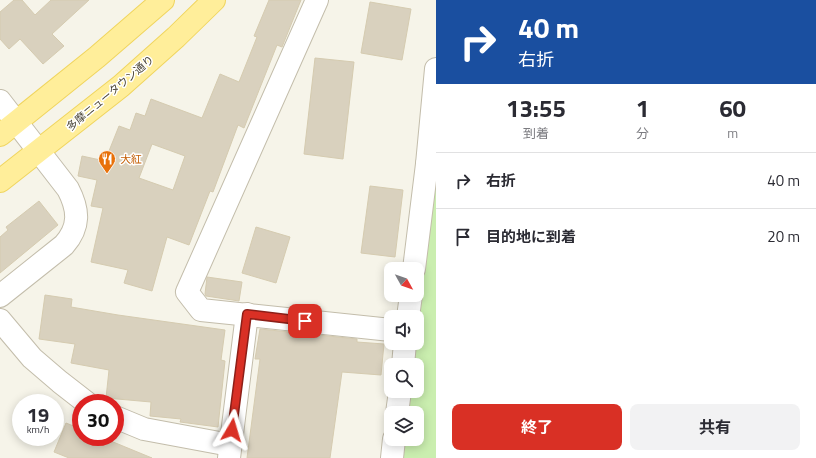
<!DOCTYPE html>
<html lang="ja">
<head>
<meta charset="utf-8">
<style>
  body { margin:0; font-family:"Titillium Web","Noto Sans JP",sans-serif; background:#f2f2f3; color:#2b2b33; height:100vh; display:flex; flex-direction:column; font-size:15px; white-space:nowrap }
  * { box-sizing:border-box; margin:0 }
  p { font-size:13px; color:#7c7c81 }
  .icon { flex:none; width:22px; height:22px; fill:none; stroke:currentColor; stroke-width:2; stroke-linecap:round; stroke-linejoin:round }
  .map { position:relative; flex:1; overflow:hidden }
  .sheet { display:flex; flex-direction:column; background:#fff; width:380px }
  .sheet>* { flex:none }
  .guide { background:#1a4fa0; color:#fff; overflow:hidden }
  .needle { width:26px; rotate:130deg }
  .fabs { position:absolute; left:384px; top:262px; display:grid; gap:8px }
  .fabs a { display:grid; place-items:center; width:40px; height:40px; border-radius:8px; background:#fff; box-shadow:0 2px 10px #0003; font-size:20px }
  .speed { position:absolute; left:12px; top:394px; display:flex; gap:8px; font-size:20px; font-weight:700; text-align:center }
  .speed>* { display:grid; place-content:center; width:52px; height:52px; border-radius:50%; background:#fff; box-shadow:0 2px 10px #0003; line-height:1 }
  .speed small { font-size:10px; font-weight:400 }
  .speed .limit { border:6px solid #d22; background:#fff; color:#111 }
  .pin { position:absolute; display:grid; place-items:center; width:34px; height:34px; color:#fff; margin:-17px; border-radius:8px; box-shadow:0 2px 6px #0006 }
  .me { position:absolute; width:44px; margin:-22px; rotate:7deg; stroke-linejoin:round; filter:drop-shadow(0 0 3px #0008) }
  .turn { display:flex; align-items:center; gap:14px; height:84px; padding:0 16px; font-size:18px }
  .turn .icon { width:52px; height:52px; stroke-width:2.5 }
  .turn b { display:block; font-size:28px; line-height:34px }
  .eta { display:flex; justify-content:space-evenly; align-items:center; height:68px; text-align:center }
  .eta b { font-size:24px; font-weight:700; line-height:28px }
  .button { display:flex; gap:8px; margin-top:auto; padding:8px 16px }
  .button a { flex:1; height:46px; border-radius:8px; background:#d93025; color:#fff; font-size:16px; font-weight:700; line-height:46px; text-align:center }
  .button a+a { background:#f2f2f3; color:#2b2b33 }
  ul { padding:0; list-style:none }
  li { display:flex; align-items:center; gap:12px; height:56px; padding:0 16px; border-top:1px solid #e1e1e2 }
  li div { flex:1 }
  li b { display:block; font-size:15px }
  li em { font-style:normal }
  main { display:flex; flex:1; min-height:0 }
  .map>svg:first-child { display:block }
  .green { fill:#caeeaf }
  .building { fill:#d9d1be; stroke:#d5cbb0; fill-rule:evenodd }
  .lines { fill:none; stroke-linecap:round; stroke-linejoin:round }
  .minor-casing { stroke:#c3bdab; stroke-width:24 }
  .major-casing { stroke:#f0d55e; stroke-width:24 }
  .minor { stroke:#fff; stroke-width:22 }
  .major { stroke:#ffee9a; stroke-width:22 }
  .route-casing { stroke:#8d1f18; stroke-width:10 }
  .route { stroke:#d93025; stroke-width:7 }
  .labels { text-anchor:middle; stroke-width:3; stroke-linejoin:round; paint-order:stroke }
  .street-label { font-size:11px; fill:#4b4537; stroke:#fff }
  .food-label { font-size:11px; fill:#c56008; stroke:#fff; text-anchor:start }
</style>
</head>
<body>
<main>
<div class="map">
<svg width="436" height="458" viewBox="0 0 436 458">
  <rect width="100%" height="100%" fill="#f6f4e9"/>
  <polygon class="green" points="436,176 436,458 398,458 400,439 417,439 417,413 403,413 406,391 417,391 417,365 409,365 411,343 417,343 417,290 429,182"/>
  <g class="building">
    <polygon points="14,0 22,0 35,15 51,0 89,0 52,34 64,46 43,64 20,39 9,49 0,39 0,12"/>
    <path d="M 269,0 L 301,0 L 282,47 L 277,45 L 244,128 L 238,125 L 213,192 L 210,191 L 189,245 L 167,237 L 152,291 L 124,283 L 128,270 L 91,262 L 103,208 L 91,206 L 97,180 L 78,176 L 82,156 L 105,161 L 119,126 L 130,130 L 136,113 L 145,116 L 151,99 L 202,118 L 220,74 L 239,82 L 257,37 L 254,36 ZM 152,144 L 185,156 L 173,190 L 139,178 Z"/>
    <polygon points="370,2 411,9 402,60 361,53"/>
    <polygon points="315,58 354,62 343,159 304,154"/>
    <polygon points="370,186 403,190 395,257 361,253"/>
    <polygon points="39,201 58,225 0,273 0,237 8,230 6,227"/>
    <polygon points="256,227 290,237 276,283 242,273"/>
    <polygon points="207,277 242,282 239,301 206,296 205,294"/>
    <polygon points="45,295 72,299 71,307 118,315 225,330 221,360 225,361 218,427 180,422 181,419 150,416 151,402 106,398 109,370 71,363 75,344 39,339"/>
    <polygon points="260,329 357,339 357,342 384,344 381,375 342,372 330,458 247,458 260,359 255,359"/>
    <polygon points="66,423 81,429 81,437 101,437 152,458 69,458 54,452"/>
  </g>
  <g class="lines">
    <g class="minor-casing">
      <g id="minor">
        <polyline points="317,0 187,292 201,310 391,330"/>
        <path d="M 0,101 L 68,189 C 79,210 80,227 64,245 L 0,296"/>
        <polyline points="427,164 436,69"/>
        <polyline points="414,269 427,164 436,165"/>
        <polyline points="408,317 411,295"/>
        <polyline points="0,320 32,358 60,382 87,403"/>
        <polyline points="403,365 405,343"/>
        <polyline points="397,413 400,391"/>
        <polyline points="115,417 144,429 230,445"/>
        <polyline points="229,458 247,314"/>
        <polyline points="392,458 394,439"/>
      </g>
    </g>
    <g class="major-casing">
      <g id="major">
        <polyline points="0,135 97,57 163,0"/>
        <polyline points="0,181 121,86 176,37 214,0"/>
      </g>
    </g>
    <use href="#minor" class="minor"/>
    <use href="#major" class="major"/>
  </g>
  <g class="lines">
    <g class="route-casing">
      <polyline id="route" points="232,430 247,314 305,321"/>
    </g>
    <use href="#route" class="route"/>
  </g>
  <defs>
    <g id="restaurant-pin" transform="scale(0.9)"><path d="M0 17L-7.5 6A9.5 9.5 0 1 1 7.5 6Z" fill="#e8710a" stroke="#fff"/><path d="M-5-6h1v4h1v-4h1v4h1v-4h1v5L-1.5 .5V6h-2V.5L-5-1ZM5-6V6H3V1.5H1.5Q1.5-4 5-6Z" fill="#fff"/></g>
  </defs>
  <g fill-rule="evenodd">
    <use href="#restaurant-pin" x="107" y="159"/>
  </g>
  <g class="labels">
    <g class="street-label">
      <text transform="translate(110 93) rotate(-40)" y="4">多摩ニュータウン通り</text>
    </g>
    <g class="food-label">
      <text x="120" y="163">大紅</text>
    </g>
  </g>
</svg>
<div class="fabs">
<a><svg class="needle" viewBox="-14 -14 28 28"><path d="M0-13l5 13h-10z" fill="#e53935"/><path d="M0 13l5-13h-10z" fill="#7c7c81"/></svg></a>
<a><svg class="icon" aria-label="sound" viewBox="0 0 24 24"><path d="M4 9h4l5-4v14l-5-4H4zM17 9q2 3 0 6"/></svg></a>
<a><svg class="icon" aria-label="search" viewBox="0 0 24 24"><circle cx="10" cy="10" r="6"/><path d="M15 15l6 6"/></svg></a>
<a><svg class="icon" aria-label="layers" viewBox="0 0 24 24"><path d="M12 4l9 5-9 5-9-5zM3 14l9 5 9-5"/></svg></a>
</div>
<div class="speed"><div>19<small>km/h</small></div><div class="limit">30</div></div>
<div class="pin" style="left:305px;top:321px;background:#d93025"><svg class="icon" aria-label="arrive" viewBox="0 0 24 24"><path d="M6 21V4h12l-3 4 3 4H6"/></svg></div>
<svg class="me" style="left:232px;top:430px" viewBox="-20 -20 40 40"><path d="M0-17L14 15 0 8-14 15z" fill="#d93025" stroke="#fff" stroke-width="4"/></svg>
</div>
<section class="sheet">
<div class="guide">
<div class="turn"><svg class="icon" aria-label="right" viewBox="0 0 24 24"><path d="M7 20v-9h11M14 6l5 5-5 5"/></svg><div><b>40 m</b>右折</div></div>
</div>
<div class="eta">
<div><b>13:55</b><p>到着</p></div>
<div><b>1</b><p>分</p></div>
<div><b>60</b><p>m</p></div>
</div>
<ul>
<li><svg class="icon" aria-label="right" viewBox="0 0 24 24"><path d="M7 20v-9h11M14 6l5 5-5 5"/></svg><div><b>右折</b></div><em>40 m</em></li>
<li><svg class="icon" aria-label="arrive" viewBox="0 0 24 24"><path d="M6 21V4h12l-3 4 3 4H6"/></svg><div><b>目的地に到着</b></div><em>20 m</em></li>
</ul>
<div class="button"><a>終了</a><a>共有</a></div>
</section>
</main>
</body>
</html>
